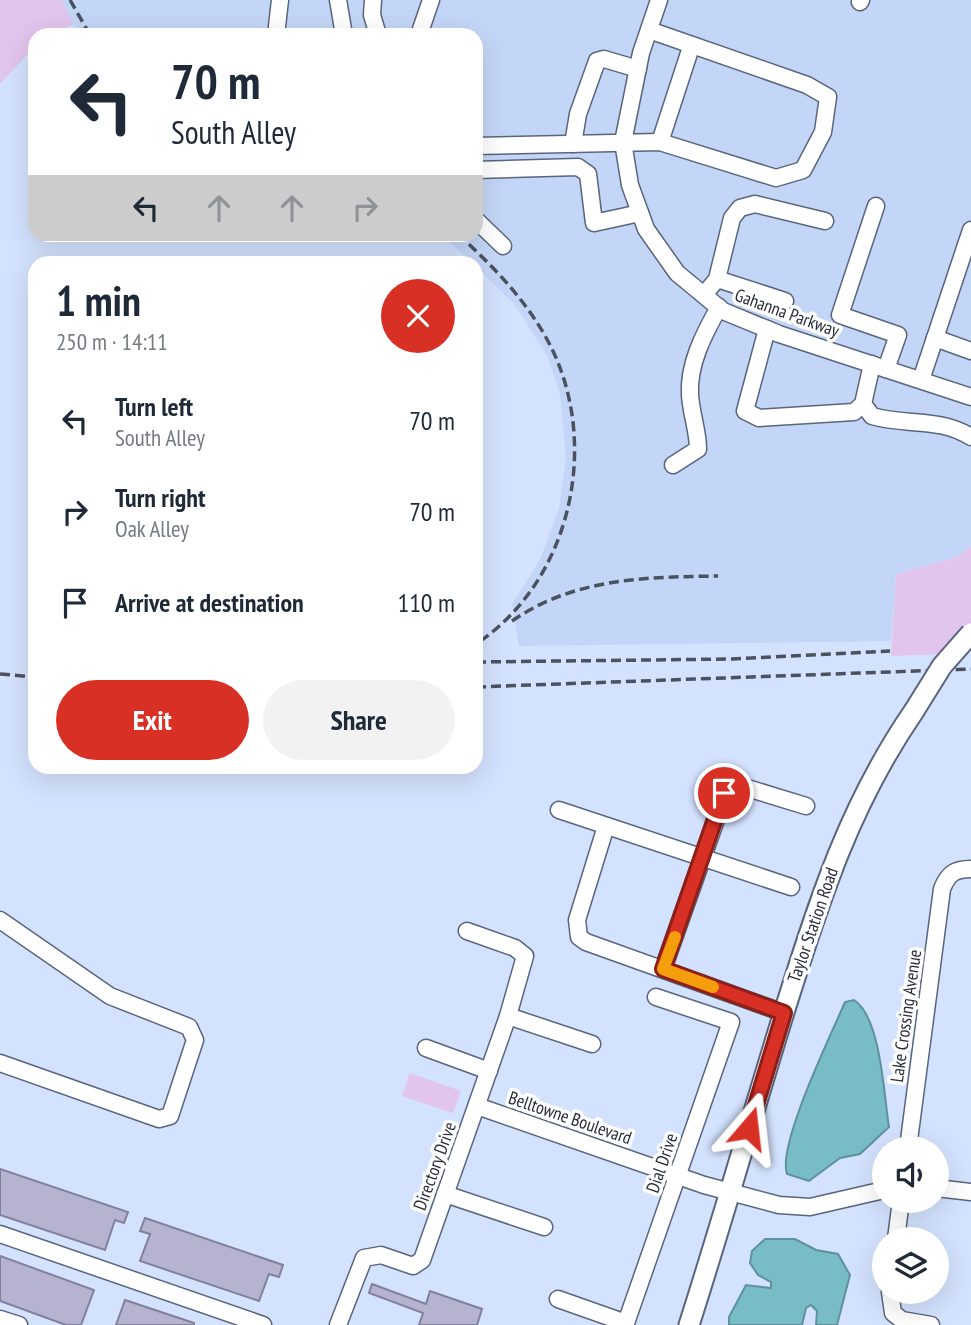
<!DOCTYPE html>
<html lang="en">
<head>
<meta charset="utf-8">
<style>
  body { margin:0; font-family:"PT Sans Narrow",sans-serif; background:#f2f2f3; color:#1f2937; height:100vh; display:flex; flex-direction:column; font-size:26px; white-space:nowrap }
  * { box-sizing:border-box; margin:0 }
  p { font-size:23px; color:#747a83 }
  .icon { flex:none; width:38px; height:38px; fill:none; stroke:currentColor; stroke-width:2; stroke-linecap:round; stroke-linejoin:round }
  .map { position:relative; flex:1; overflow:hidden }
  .side { position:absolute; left:28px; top:256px; width:455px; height:518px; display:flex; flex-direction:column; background:#fff; border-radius:21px; box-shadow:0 7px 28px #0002 }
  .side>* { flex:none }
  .top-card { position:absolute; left:28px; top:28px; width:455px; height:214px; border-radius:21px; box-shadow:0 7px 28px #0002; background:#fff; color:#1f2937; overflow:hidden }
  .controls { position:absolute; left:872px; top:1136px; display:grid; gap:14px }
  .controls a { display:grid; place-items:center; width:77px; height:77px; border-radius:50%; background:#fff; box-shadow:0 7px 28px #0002; font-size:35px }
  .pin { position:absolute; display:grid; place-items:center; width:60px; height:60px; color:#fff; margin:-30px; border:4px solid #fff; border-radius:50%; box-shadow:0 2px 7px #0007 }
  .me { position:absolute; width:77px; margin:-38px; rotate:17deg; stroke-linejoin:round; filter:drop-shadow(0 0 5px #0008) }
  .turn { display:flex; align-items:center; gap:24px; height:147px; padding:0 28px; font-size:32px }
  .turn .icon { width:91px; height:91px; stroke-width:2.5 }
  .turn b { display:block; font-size:49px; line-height:60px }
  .lanes { display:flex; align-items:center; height:66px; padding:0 28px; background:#0003; justify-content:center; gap:35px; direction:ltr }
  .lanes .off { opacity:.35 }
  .round { display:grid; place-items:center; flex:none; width:74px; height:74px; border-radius:37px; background:#f2f2f3 }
  .head { display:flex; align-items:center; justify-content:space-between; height:119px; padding:0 28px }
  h1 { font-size:42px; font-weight:700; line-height:52px }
  .cta { display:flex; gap:14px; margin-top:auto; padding:14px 28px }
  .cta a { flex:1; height:80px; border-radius:42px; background:#d93025; color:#fff; font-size:28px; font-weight:700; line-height:80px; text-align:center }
  .cta a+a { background:#f2f2f3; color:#1f2937 }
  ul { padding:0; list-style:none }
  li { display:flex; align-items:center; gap:21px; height:91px; padding:0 28px }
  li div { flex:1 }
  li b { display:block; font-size:26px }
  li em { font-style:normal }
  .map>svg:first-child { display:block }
  .built { fill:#c4d6f7 }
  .green { fill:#e2c5ec }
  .water { fill:#77bcc7; stroke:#5f919c; stroke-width:2 }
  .building { fill:#b5b3d0; stroke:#82809b; stroke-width:2 }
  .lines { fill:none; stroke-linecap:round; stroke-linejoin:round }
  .minor-casing { stroke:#58657d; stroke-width:19 }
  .major-casing { stroke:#58657d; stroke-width:23 }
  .minor { stroke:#fff; stroke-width:16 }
  .major { stroke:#fff; stroke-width:19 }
  .rail { stroke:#4a515f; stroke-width:3.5; stroke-dasharray:10 5; stroke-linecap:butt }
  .major-bridge-casing { stroke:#58657d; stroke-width:23; stroke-linecap:butt }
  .major-bridge { stroke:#fff; stroke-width:19 }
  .route-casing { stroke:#8d1f18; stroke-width:18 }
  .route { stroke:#d93025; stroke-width:12 }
  .slow { stroke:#f59e0b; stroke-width:12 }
  .labels { text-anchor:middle; stroke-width:7; stroke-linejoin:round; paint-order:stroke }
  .street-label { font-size:18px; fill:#272c37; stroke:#fff }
</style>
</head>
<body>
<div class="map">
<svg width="971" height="1325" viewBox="0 0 971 1325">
  <rect width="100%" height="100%" fill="#d3e2fe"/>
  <polygon class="built" points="62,0 971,0 971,546 957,557 896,574 891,641 519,646 512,604 539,562 559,509 566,458 560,394 547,355 514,304 476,267 476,262 471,262 442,235 476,234 476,35 83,35 73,24"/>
  <g class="green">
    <polygon points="0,0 62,0 73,24 54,35 35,35 35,46 0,84"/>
    <polygon points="971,546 971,626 946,654 891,656 896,574 957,557"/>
    <polygon points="410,1073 461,1091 453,1113 402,1096"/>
  </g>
  <g class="water">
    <path d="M 854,1000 C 881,1017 884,1097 889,1127 L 860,1154 L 840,1158 L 809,1181 L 787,1174 C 777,1145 831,1035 845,1002 Z"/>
    <polygon points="765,1239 795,1239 816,1250 838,1254 850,1275 837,1325 816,1325 817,1311 811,1305 806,1308 802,1325 729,1325 729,1317 746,1285 771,1288 771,1282 758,1275 750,1263 752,1251"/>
  </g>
  <g class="building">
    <polygon points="0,1169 128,1212 124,1223 115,1220 105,1250 0,1215"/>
    <polygon points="145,1218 283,1265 279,1277 269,1274 259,1301 140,1261 150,1234 140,1231"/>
    <polygon points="0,1256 94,1290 81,1325 66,1325 0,1301"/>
    <polygon points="372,1284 426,1304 430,1291 482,1309 477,1325 419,1325 423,1313 369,1293"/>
    <polygon points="125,1300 194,1323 194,1325 116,1325"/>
  </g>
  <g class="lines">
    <g class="minor-casing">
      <g id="minor">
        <polyline points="338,0 344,35"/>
        <polyline points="373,0 372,15 378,35"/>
        <polyline points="659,0 641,53 623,142 630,185 646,229 677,273 723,311 779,334 971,397"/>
        <polyline points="860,2 861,0"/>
        <polyline points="276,35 280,0"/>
        <polyline points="419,35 431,0"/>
        <polyline points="660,142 691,47"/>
        <polyline points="573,144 578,114 597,61 604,59 638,69"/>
        <polyline points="476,146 660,142 776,178 803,170 823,132 828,97 807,85 649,30"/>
        <polyline points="476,170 578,167 588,174 594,223 640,213"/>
        <polyline points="876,206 840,315 898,335 886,369"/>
        <polyline points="476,220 503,246"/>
        <polyline points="717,279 785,301"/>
        <polyline points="704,295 717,279 732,218 740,208 755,204 825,221"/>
        <polyline points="767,329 745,411 759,418 854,412 863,404 872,364"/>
        <polyline points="935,338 971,351"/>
        <polyline points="921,380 971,230"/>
        <path d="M 863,404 L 872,416 C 906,426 939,417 971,437"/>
        <path d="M 673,465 L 698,449 C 698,431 691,413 690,395 C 688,364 704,334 719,307"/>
        <polyline points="559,810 791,887"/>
        <polyline points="606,826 577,920 579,937 586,942 784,1013"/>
        <polyline points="0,920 110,996 189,1027 195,1040 170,1116 159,1119 0,1063"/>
        <polyline points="663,969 728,786 734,784 806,806"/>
        <polyline points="508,1016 592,1044"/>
        <polyline points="426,1048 489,1071"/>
        <polyline points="477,1106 704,1185 779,1205 810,1207 884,1190"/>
        <path d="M 908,1148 L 942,889 C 948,874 954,869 971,869"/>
        <polyline points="936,1188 971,1192"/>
        <polyline points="445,1194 544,1227"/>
        <polyline points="0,1234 263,1325"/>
        <polyline points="896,1239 901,1200"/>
        <polyline points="890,1292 893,1313 902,1320 931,1325"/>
        <polyline points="558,1299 626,1323 731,1022 656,997"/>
        <polyline points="0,1319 19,1325"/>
        <polyline points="338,1325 364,1258 381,1255 413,1266 422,1260 508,1016 525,956 515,948 467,931"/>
      </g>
    </g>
    <g class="major-casing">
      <path id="major" d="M 689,1325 C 723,1219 753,1112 786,1006 C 820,898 850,804 914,711"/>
    </g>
    <use href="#minor" class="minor"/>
    <use href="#major" class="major"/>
    <g class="rail">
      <polyline points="70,0 90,35"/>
      <path d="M 458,234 C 495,268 530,304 552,349 C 600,448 570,582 476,644"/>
      <path d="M 512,621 C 574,578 645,577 718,576"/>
      <polyline points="476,662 733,659 890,651"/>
      <polyline points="0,674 35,677"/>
      <polyline points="476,687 971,669"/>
    </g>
    <g class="major-bridge-casing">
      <polyline id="major-bridge" points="914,711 942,666 971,633"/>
    </g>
    <use href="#major-bridge" class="major-bridge"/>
  </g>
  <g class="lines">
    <g class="route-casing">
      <polyline id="route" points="724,793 663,969 784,1013 749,1128"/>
    </g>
    <use href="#route" class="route"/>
    <polyline class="slow" points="675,937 663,969 713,987"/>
  </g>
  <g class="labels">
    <g class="street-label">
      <text transform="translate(787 313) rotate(20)" y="6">Gahanna Parkway</text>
      <text transform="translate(813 925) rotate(-71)" y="6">Taylor Station Road</text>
      <text transform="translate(906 1016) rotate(-82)" y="6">Lake Crossing Avenue</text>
      <text transform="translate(570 1118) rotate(19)" y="6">Belltowne Boulevard</text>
      <text transform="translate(662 1163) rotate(-71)" y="6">Dial Drive</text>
      <text transform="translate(435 1166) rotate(-70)" y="6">Directory Drive</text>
    </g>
  </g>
</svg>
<div class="controls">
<a><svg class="icon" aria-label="sound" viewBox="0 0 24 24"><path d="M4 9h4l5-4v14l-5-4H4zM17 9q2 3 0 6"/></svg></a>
<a><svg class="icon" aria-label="layers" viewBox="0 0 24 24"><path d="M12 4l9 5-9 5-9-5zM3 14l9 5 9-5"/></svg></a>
</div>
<div class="pin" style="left:724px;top:793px;background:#d93025"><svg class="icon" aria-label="arrive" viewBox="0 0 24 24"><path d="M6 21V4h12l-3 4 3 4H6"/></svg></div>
<svg class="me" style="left:749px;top:1128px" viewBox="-20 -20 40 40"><path d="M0-17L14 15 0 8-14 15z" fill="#d93025" stroke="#fff" stroke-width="4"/></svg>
<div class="top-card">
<div class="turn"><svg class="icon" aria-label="left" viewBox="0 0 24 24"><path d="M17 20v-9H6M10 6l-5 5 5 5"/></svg><div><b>70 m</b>South Alley</div></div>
<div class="lanes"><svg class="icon" aria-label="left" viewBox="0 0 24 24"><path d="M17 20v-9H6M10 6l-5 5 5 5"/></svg><svg class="icon off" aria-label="ahead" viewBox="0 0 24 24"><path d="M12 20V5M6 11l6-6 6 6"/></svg><svg class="icon off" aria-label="ahead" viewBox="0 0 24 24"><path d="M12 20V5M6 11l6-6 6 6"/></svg><svg class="icon off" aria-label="right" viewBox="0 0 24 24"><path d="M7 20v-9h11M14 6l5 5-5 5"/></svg></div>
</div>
<section class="side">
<div class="head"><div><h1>1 min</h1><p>250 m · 14:11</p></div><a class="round" style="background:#d93025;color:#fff"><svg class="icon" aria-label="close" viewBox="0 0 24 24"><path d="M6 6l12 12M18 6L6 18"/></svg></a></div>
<ul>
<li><svg class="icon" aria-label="left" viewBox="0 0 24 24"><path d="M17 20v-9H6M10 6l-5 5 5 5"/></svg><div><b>Turn left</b><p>South Alley</p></div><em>70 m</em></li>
<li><svg class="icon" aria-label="right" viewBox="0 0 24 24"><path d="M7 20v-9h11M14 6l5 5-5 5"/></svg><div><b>Turn right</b><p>Oak Alley</p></div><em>70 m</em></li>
<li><svg class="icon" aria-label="arrive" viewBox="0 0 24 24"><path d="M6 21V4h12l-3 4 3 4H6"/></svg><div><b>Arrive at destination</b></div><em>110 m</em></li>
</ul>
<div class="cta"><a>Exit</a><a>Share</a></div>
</section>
</div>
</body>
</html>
